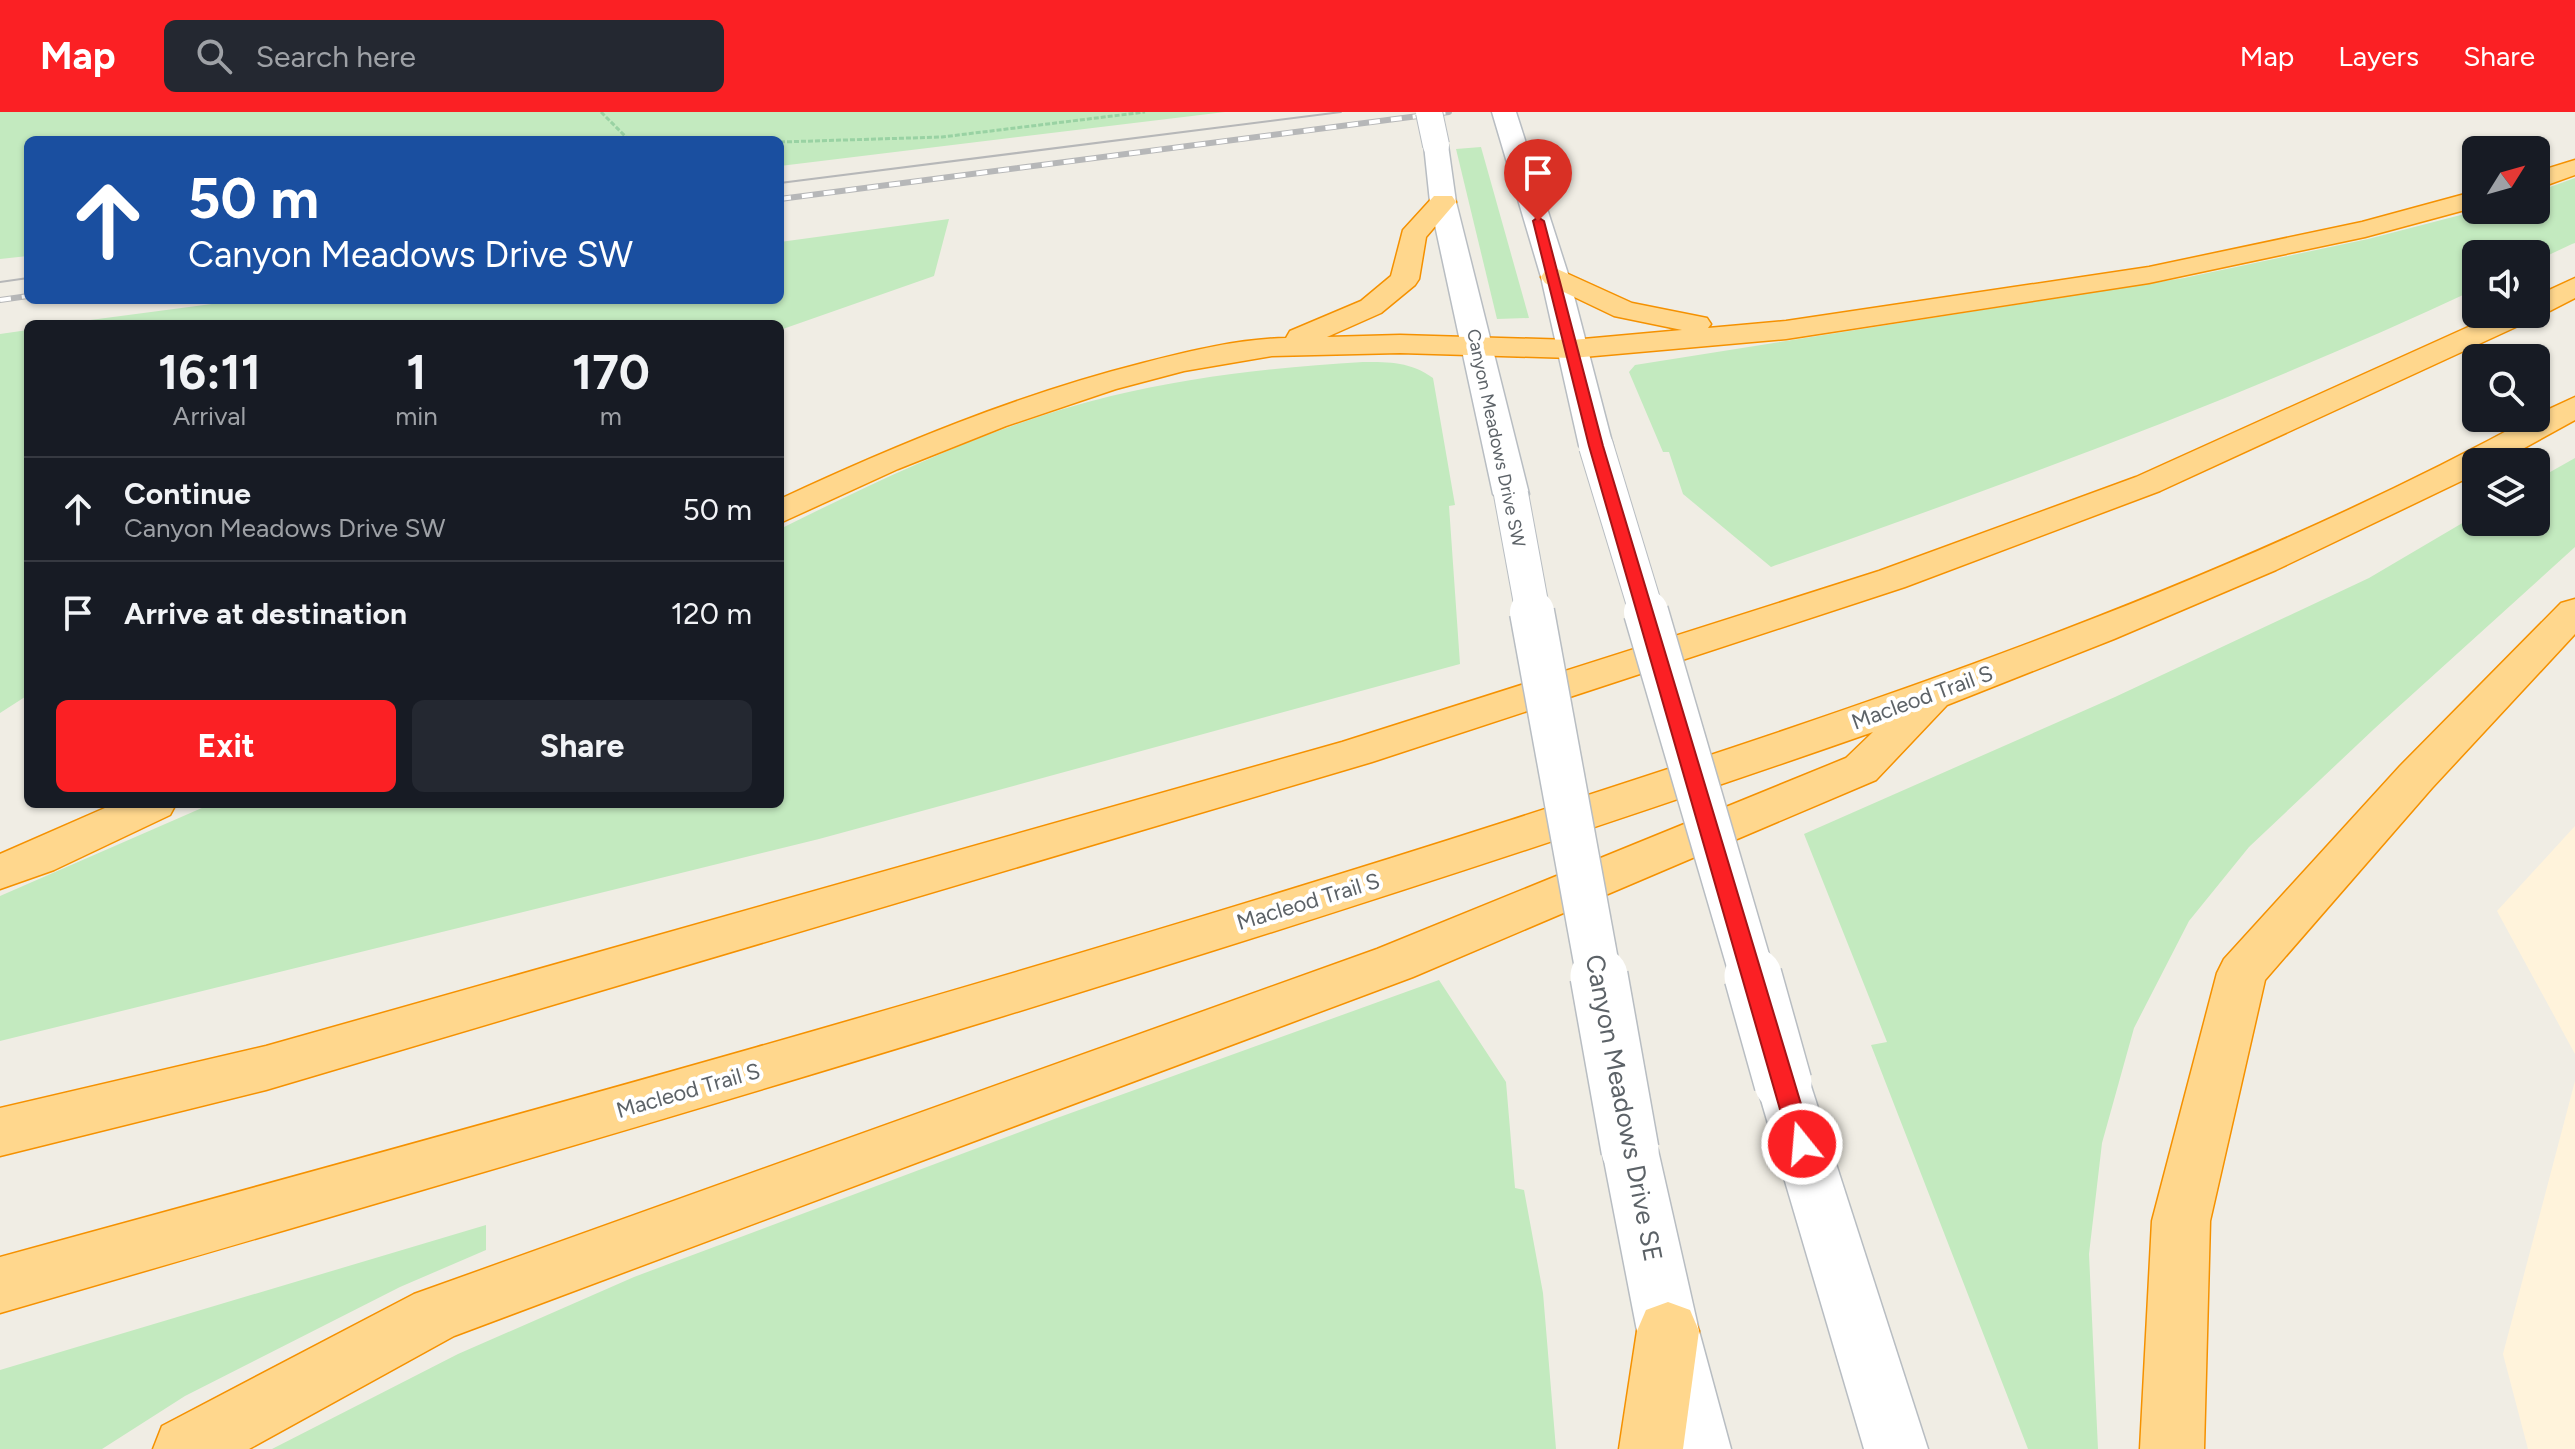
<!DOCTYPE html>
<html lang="en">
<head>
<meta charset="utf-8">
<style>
  body { margin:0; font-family:Figtree,sans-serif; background:#242831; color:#f1f3f6; height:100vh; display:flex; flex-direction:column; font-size:30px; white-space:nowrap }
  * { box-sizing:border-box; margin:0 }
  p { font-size:26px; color:#9ea1a6 }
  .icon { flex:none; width:44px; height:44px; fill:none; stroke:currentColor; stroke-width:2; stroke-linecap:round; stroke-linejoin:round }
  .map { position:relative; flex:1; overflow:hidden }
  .panel { position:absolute; left:24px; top:208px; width:760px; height:488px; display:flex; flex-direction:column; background:#171b24; border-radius:12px; box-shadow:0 2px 6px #0004 }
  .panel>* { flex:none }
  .top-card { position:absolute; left:24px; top:24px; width:760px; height:168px; border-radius:12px; box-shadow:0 2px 6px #0004; background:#1a4fa0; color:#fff; overflow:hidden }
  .needle { width:52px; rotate:53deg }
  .buttons { position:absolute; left:2462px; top:24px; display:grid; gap:16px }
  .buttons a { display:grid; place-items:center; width:88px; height:88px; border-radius:12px; background:#171b24; box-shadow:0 2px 6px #0004; font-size:40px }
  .pin { position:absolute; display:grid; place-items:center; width:68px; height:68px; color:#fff; margin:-82px -34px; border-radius:50% 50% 50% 0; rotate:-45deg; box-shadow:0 0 8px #0007 }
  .pin .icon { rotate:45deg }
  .me { position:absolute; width:88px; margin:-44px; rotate:343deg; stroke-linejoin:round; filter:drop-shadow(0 0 6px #0008) }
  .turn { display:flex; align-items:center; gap:28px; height:168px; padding:0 32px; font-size:36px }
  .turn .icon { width:104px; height:104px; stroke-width:2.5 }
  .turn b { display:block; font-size:56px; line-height:68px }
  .eta { display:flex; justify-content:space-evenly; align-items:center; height:136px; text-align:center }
  .eta b { font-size:48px; font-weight:700; line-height:56px }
  .cta { display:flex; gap:16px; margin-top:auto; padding:16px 32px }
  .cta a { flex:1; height:92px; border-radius:12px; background:#fb2024; color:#fff; font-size:32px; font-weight:700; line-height:92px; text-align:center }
  .cta a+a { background:#242831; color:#f1f3f6 }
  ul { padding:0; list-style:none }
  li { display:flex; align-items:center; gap:24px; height:104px; padding:0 32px; border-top:2px solid #363941 }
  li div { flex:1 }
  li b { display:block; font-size:30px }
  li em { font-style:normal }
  header { display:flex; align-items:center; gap:48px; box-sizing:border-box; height:112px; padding:0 40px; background:#fb2024; color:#fff }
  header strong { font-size:38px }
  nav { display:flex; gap:44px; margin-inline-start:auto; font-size:28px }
  .search { width:560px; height:72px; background:#242831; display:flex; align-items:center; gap:20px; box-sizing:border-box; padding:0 28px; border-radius:12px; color:#9ea1a6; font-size:30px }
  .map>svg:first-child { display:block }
  .commercial { fill:#fff3db }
  .green { fill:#c3eabf }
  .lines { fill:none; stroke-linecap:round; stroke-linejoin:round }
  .secondary-casing { stroke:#b8bdc2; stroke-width:3 }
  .motorway-casing { stroke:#f59100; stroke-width:3 }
  .path { stroke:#99d2a3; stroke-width:3; stroke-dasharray:5 2; stroke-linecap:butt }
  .secondary { fill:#fff; fill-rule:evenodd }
  .motorway { fill:#ffd78d; fill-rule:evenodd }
  .tram { stroke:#b6b7b8; stroke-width:2 }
  .rail-casing { stroke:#b6b7b8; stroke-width:6 }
  .rail { stroke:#fff; stroke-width:4; stroke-dasharray:11; stroke-linecap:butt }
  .secondary-bridge-far3-casing { stroke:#b8bdc2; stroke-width:28; stroke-linecap:butt }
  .secondary-bridge-far2-casing { stroke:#b8bdc2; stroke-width:36; stroke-linecap:butt }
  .secondary-bridge-far1-casing { stroke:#b8bdc2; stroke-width:47; stroke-linecap:butt }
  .secondary-bridge-casing { stroke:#b8bdc2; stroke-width:60; stroke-linecap:butt }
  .secondary-bridge-far3 { stroke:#fff; stroke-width:26 }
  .secondary-bridge-far2 { stroke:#fff; stroke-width:34 }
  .secondary-bridge-far1 { stroke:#fff; stroke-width:44 }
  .secondary-bridge { stroke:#fff; stroke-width:57 }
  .route { fill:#fb2024; stroke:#a31517; stroke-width:2 }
  .labels { text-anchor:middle; stroke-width:8; stroke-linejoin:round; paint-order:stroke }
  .far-street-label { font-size:18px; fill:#5c6267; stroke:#fff }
  .street-label { font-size:22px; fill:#5c6267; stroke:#fff }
  .near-street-label { font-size:26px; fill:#5c6267; stroke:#fff }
</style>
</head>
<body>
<header>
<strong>Map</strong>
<div class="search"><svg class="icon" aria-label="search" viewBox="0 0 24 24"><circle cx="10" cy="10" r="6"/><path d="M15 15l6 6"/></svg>Search here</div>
<nav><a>Map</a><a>Layers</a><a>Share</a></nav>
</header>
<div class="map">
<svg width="2575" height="1337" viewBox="0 0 2575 1337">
  <rect width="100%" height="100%" fill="#f0ede4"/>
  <g class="commercial">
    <polygon points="2575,714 2575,942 2497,799"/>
    <polygon points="2575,969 2575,1337 2528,1337 2503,1242"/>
  </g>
  <g class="green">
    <polygon points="0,0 1225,0 780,54 780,28 28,28 28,144 0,147"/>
    <polygon points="1481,35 1529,206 1497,207 1456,37"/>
    <path d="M 2575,66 L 2575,131 L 2572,132 L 2536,149 L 2536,142 L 2476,142 L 2476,177 C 2247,284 2010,371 1771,455 L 1683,382 L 1669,340 L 1663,340 L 1629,260 L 1635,253 L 2184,166 L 2368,127 L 2480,98 L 2536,98 L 2536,80 Z"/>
    <polygon points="949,107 934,164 780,218 780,212 60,212 242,188 780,188 780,130"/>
    <polygon points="28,218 28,583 0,601 0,222"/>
    <path d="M 1363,250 C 1390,250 1411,250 1433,266 L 1455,393 L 1449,394 L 1460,552 L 819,727 L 0,929 L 0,784 L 211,692 L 780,692 L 780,417 C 887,364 995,312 1111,284 C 1194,264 1278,255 1363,250 Z"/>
    <polygon points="2575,346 2575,435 2374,617 2249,735 2189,809 2134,916 2102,1031 2089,1142 2098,1337 2028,1337 1871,933 1887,930 1804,722 2115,585 2369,466 2476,403 2476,410 2536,410 2536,368"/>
    <polygon points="1439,868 1506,970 1515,1076 1524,1078 1543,1181 1556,1337 272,1337 458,1242 634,1165 1057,1006"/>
    <polygon points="486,1113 486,1138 400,1175 185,1284 102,1337 0,1337 0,1258"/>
  </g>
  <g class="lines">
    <g class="secondary-casing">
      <g id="secondary">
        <polygon points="1492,0 1516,0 1569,165 1613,334 1608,341 1596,344 1584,341 1579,334 1541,165"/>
        <polygon points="1436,26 1445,28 1448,33 1456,90 1529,382 1523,389 1511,393 1499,389 1493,382 1430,90 1424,33 1427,28"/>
        <polygon points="1783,948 1802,955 1810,971 1928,1337 1864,1337 1756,971 1764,955"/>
        <polygon points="1630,1014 1650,1021 1658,1038 1699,1219 1731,1337 1667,1337 1637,1219 1602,1038 1610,1021"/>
      </g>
    </g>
    <g class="motorway-casing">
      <g id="motorway">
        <polygon points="2575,48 2575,63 2536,77 2536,60"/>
        <path d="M 2476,79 L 2476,95 L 2365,125 L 2149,171 L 1786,227 L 1572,246 L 1400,241 L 1272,244 L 1184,259 L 1116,277 L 1006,314 L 898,357 L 780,411 L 780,387 C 898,332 1017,283 1143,251 C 1189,239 1239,227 1286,226 L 1290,219 L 1361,189 L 1391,164 L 1403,118 L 1434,84 L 1452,84 L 1456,90 L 1426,125 L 1419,167 L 1415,173 L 1381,201 L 1327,225 L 1400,223 L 1572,228 L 1682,218 L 1614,204 L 1545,171 L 1541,165 L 1545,159 L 1555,156 L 1632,191 L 1707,206 L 1711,212 L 1708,216 L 1786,209 L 2149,155 L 2362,110 Z"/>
        <polygon points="2575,166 2575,186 2546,201 2535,203 2531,208 2160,379 1905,475 1372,650 266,978 0,1044 0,996 266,934 1342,630 1879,459 2136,365 2497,202 2536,202 2536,184"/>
        <path d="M 2575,285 L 2575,308 L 2499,350 L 2476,350 L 2476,362 L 2276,458 L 2114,527 L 1947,593 L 1876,668 L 1413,865 L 454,1224 L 249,1337 L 153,1337 L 162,1314 L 414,1182 L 1377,837 L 1846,646 L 1873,620 C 1256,836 628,1019 0,1201 L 0,1145 C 505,1007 1010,869 1508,709 C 1858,596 2207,482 2531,306 L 2536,306 L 2536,303 Z"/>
        <polygon points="2575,487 2575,522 2432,676 2265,868 2210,1109 2204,1337 2140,1337 2152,1109 2217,861 2224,847 2400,654 2561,491"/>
        <polygon points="114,692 176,692 170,703 54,758 0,777 0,742"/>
        <polygon points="1668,1190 1690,1198 1699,1219 1683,1337 1619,1337 1637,1219 1646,1198"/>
      </g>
    </g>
    <g class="path">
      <polyline points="601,0 629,28"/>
      <polyline points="780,30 942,25 1145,0"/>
    </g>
    <use href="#secondary" class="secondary"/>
    <use href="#motorway" class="motorway"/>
    <g class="tram">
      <polyline points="780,71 1341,0"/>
      <polyline points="0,170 28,166"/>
    </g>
    <g class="rail-casing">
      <g id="rail">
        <polyline points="780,87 1449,0"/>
        <polyline points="0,188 28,184"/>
      </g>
    </g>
    <use href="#rail" class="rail"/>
    <g class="secondary-bridge-far3-casing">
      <polyline id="secondary-bridge-far3" points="1429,0 1436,33"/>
    </g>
    <g class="secondary-bridge-far2-casing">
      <g id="secondary-bridge-far2">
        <polyline points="1596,334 1647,502"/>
        <polyline points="1511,382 1533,502"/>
      </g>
    </g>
    <g class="secondary-bridge-far1-casing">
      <g id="secondary-bridge-far1">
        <polyline points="1532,500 1599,866"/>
        <polyline points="1646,500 1753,866"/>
      </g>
    </g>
    <g class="secondary-bridge-casing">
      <g id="secondary-bridge">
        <polyline points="1599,864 1630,1038"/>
        <polyline points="1753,864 1783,971"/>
      </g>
    </g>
    <use href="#secondary-bridge-far3" class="secondary-bridge-far3"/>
    <use href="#secondary-bridge-far2" class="secondary-bridge-far2"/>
    <use href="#secondary-bridge-far1" class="secondary-bridge-far1"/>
    <use href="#secondary-bridge" class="secondary-bridge"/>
  </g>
  <polygon class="route" points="1538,105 1544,109 1603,334 1813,1032 1810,1039 1802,1042 1794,1039 1790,1032 1589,334 1533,109"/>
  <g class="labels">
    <g class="far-street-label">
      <text transform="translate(1496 326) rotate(78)" y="6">Canyon Meadows Drive SW</text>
    </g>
    <g class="street-label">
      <text transform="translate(1922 585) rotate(-20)" y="8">Macleod Trail S</text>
      <text transform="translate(1308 789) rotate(-17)" y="8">Macleod Trail S</text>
      <text transform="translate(688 978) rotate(-16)" y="8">Macleod Trail S</text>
    </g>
    <g class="near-street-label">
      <text transform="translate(1624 996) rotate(79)" y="9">Canyon Meadows Drive SE</text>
    </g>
  </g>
</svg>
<div class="buttons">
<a><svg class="needle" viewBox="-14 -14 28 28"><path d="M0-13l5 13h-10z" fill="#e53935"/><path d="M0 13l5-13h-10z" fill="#9ea1a6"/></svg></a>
<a><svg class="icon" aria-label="sound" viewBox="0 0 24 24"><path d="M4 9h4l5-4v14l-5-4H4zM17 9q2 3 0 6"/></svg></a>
<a><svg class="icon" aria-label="search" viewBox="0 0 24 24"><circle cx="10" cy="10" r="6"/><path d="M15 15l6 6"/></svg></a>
<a><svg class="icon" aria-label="layers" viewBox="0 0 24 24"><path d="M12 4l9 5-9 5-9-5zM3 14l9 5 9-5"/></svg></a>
</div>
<div class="pin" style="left:1538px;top:109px;background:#d93025"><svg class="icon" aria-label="arrive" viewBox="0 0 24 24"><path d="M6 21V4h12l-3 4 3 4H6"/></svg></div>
<svg class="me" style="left:1802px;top:1032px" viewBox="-20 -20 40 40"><circle r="17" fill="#fb2024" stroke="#fff" stroke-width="3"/><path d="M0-11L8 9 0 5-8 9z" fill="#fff"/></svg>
<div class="top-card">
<div class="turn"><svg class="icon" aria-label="ahead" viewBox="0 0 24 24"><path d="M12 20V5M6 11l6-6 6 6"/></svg><div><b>50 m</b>Canyon Meadows Drive SW</div></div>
</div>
<section class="panel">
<div class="eta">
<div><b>16:11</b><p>Arrival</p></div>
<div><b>1</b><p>min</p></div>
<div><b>170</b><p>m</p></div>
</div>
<ul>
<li><svg class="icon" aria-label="ahead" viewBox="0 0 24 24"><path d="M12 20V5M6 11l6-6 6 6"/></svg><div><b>Continue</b><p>Canyon Meadows Drive SW</p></div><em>50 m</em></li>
<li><svg class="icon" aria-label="arrive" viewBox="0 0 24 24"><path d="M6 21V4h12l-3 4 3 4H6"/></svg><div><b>Arrive at destination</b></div><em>120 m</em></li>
</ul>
<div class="cta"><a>Exit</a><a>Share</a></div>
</section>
</div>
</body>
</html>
